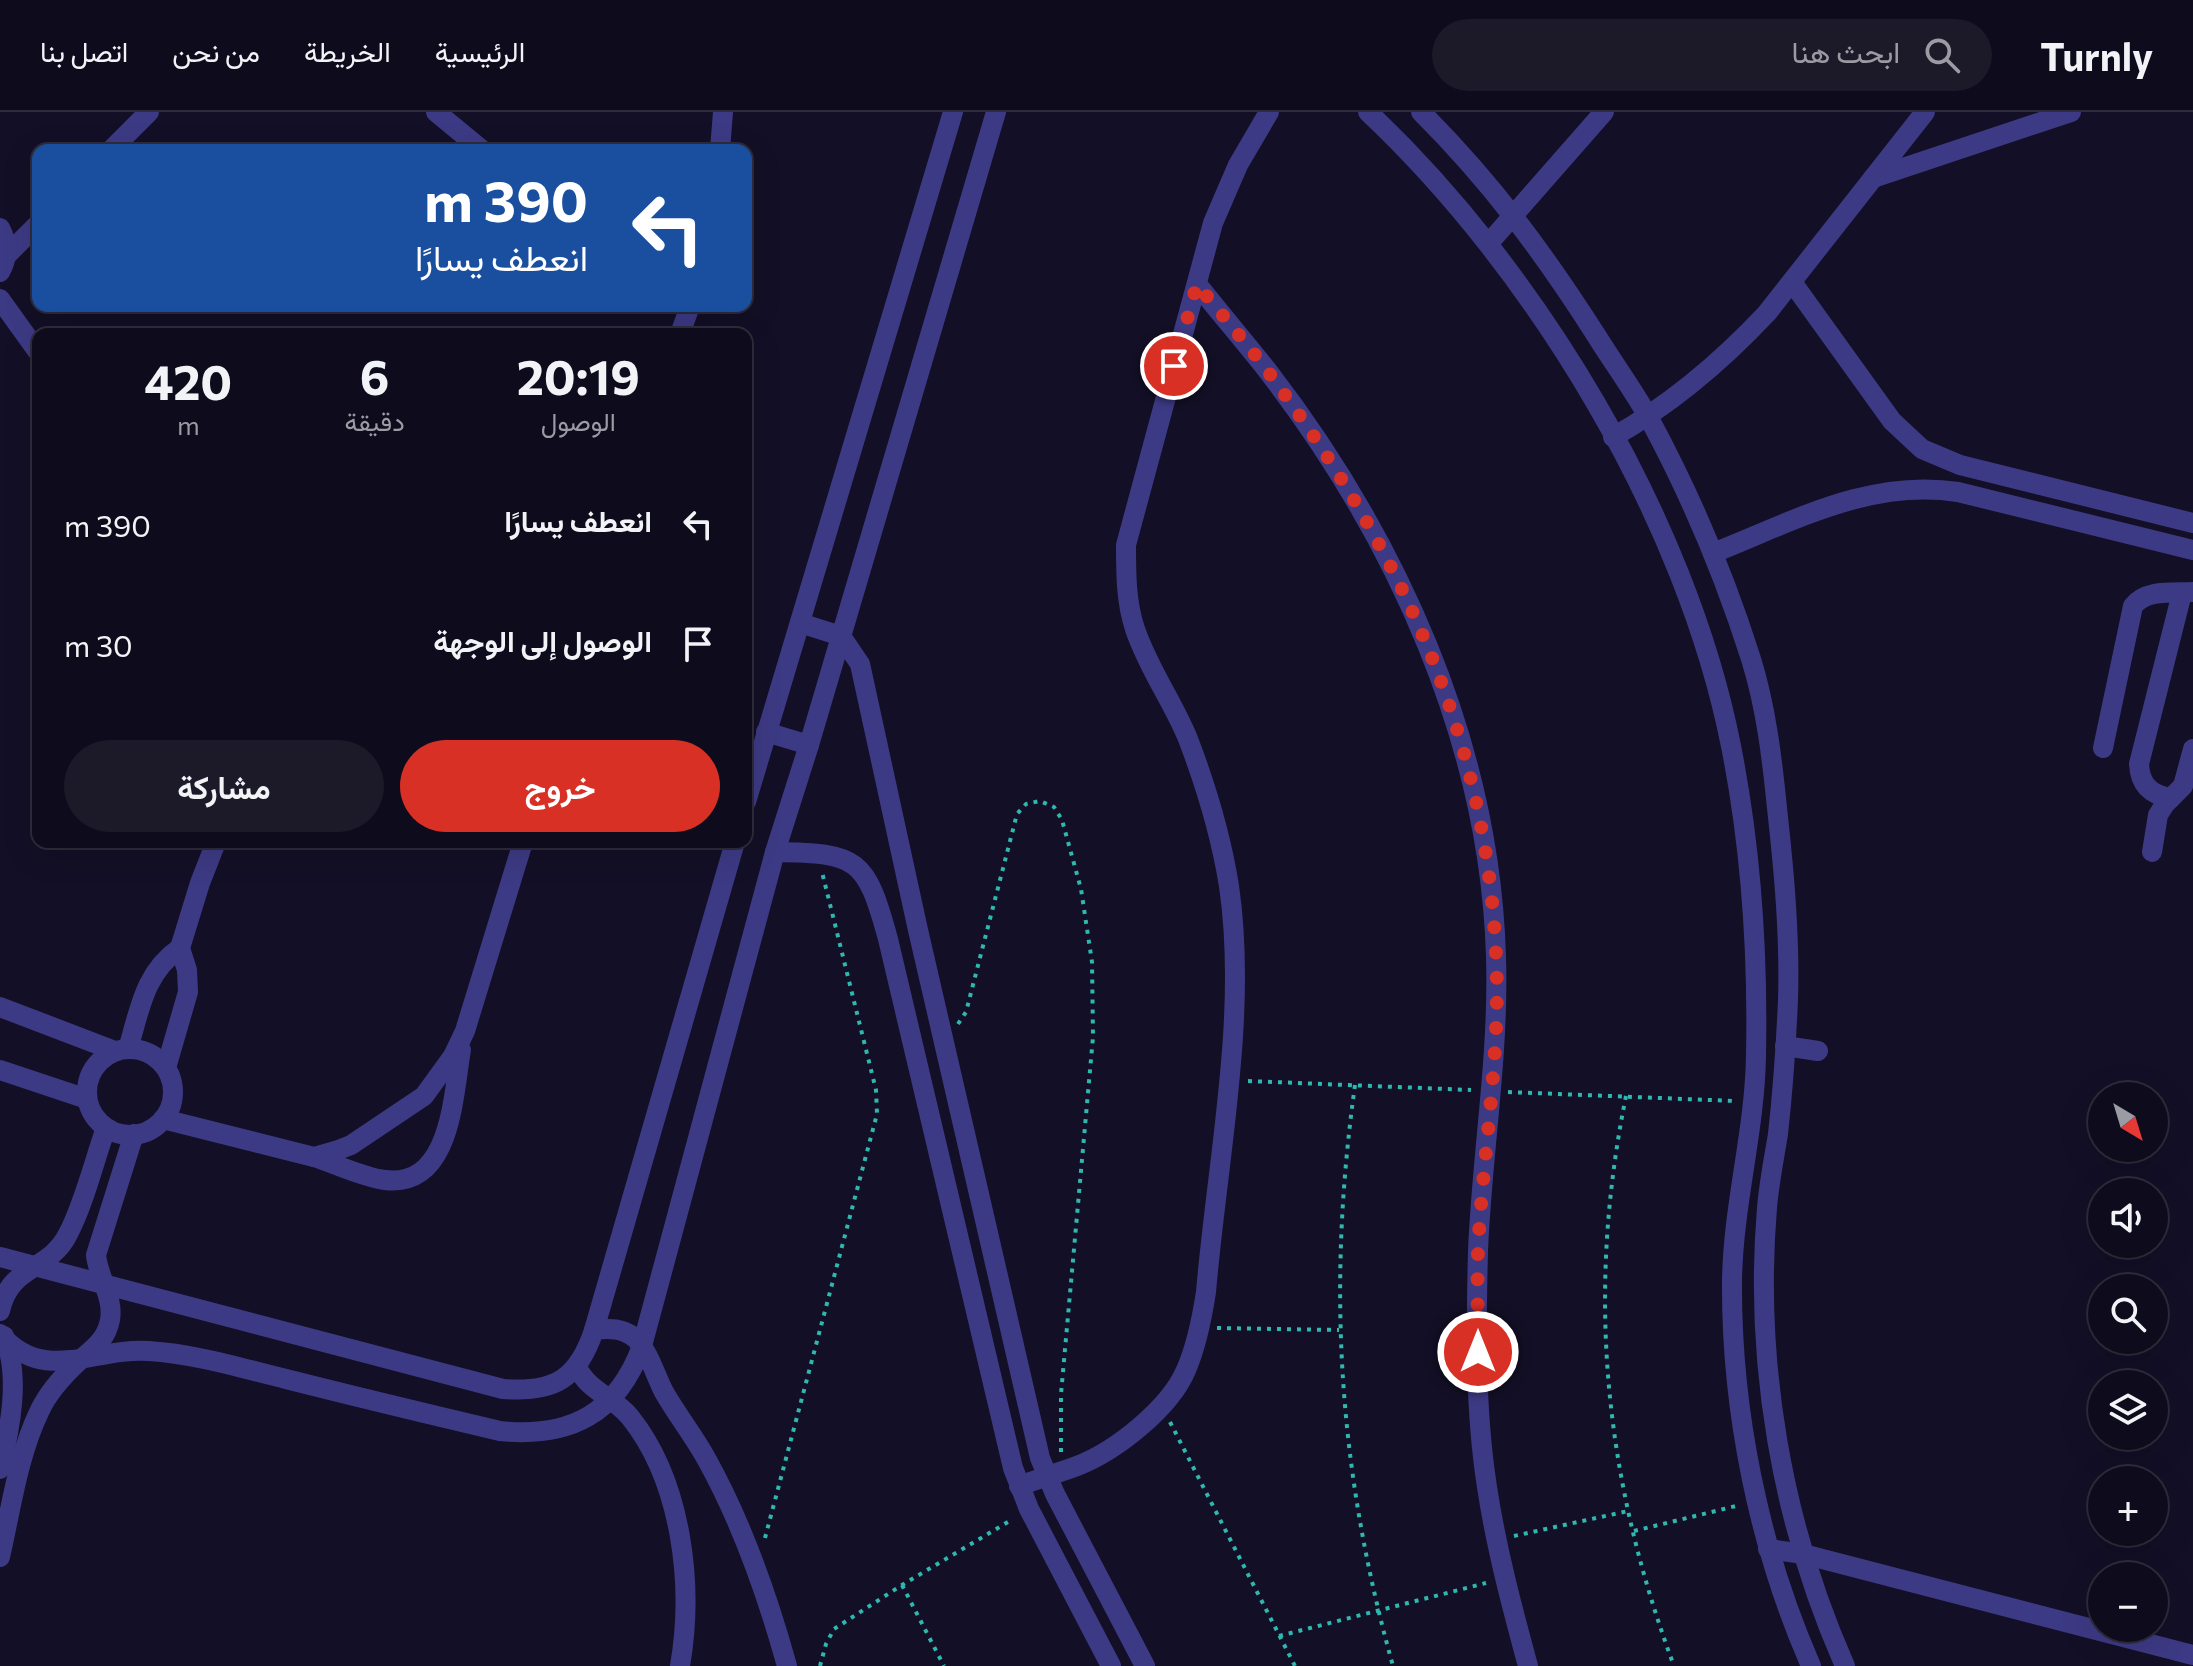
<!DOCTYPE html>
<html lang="ar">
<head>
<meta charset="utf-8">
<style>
  body { margin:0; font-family:Commissioner,Vazirmatn,sans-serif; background:#1c1929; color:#f1f3f6; direction:rtl; height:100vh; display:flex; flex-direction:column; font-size:30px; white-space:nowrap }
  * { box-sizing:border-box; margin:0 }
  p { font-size:26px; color:#9b9ba3 }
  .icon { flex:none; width:44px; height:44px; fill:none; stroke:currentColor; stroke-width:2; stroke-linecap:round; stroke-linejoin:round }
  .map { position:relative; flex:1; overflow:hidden; direction:ltr }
  .details { position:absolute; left:32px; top:216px; width:720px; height:520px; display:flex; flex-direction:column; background:#0e0b1c; border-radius:16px; box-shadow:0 8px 32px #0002,0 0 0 2px #2e2b3b; direction:rtl }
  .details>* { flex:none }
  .top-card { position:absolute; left:32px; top:32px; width:720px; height:168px; border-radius:16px; box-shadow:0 8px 32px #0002,0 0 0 2px #2e2b3b; direction:rtl; background:#1a4fa0; color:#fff; overflow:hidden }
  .needle { width:52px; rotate:142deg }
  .fabs { position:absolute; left:2088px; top:970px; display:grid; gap:16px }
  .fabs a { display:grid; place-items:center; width:80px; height:80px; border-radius:50%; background:#0e0b1c; box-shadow:0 8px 32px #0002,0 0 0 2px #2e2b3b; font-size:40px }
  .pin { position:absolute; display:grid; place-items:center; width:68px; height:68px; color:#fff; margin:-34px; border:4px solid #fff; border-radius:50%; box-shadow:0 2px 8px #0007 }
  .me { position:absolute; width:88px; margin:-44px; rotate:0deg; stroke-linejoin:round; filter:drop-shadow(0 0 6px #0008) }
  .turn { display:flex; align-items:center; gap:28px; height:168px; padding:0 32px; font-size:36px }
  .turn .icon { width:104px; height:104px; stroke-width:2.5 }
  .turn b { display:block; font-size:56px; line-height:68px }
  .eta { display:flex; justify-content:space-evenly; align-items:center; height:136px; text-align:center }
  .eta b { font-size:48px; font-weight:700; line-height:56px }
  .button { display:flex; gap:16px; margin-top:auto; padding:16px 32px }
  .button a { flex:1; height:92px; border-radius:48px; background:#d93025; color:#fff; font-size:32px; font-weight:700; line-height:92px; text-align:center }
  .button a+a { background:#1c1929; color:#f1f3f6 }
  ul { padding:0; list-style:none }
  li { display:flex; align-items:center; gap:24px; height:120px; padding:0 32px }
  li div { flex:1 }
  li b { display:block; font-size:30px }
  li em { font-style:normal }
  header { display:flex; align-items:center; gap:48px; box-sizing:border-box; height:112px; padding:0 40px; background:#0e0b1c; border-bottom:2px solid #2e2b3b }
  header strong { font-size:38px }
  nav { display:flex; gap:44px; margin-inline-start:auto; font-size:28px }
  .search { width:560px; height:72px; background:#1c1929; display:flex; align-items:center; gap:20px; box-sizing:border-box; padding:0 28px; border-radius:44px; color:#9b9ba3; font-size:30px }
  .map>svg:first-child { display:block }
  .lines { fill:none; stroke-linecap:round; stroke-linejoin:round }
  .path { stroke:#2fb8b0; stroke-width:4; stroke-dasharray:4 6; stroke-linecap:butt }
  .minor { stroke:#3d3a85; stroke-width:20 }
  .route { stroke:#d93025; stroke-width:14; stroke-dasharray:0 25.2 }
</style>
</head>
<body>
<header>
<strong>Turnly</strong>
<div class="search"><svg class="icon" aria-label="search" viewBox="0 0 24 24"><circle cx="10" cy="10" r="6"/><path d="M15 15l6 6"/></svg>ابحث هنا</div>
<nav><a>الرئيسية</a><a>الخريطة</a><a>من نحن</a><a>اتصل بنا</a></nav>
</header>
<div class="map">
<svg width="2193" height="1554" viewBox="0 0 2193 1554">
  <rect width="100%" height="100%" fill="#130f26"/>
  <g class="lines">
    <g class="path">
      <polyline points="958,912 966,900 1017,702 1026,692 1040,689 1054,695 1062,708 1081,777 1092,850 1093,925 1061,1282 1061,1340"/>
      <polyline points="1248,969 1471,978"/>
      <path d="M 1355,973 C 1327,1174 1338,1358 1393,1554"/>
      <polyline points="1508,980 1735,989"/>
      <path d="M 1626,984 C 1586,1181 1604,1366 1674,1554"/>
      <polyline points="1217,1216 1339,1218"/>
      <polyline points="1170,1310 1295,1554"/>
      <polyline points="1634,1419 1740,1393"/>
      <polyline points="1514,1424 1628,1399"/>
      <polyline points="765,1426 877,1002 876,978 822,760"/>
      <polyline points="902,1473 944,1554"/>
      <polyline points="1279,1524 1486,1471"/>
      <polyline points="820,1554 826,1532 834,1517 902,1473 1013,1407"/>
    </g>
    <g class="minor">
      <polyline points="436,0 482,38"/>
      <path d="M 1368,0 C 1536,158 1686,406 1731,634 C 1751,735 1758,841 1756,943 C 1755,1019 1733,1093 1732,1169 C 1731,1298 1759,1436 1811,1554"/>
      <path d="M 1421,0 C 1491,70 1543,140 1596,223 C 1614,252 1634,279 1650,308 C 1691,384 1725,465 1751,547 C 1766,595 1772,646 1777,696 C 1784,759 1790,824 1788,888 C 1786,933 1783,977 1778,1022 C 1774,1047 1769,1071 1767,1096 C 1754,1251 1782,1412 1845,1554"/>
      <polyline points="111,38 149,0"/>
      <polyline points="720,38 723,0"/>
      <polyline points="1873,66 2071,0"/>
      <path d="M 0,116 C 8,131 8,146 0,160"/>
      <polyline points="1489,131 1604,0"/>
      <polyline points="6,144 38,112"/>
      <polyline points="1792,170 1892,309 1922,337 1960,353 2193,411"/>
      <path d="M 1197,172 C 1220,201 1244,229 1267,258 C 1396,425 1490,631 1496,845 C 1499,946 1482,1040 1478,1139 C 1476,1217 1475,1298 1487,1375 C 1496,1435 1512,1495 1528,1554"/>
      <polyline points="0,187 38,240"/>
      <polyline points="680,222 690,194"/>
      <path d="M 1613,325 C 1672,292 1721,250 1767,201 L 1925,0"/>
      <path d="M 1713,441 C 1792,410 1870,366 1958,380 L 2193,438"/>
      <polyline points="800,511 841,524 860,552 918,818 1040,1346 1055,1382 1145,1554"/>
      <polyline points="766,620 809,633"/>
      <path d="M 2103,636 L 2133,494 C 2146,477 2173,481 2193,480"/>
      <path d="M 2171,686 C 2151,683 2140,673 2139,652 L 2182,481"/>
      <polyline points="746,690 953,0"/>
      <path d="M 775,740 C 858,741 866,746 888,827 L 1013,1356 L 1029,1397 L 1111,1554"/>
      <polyline points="2152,740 2158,703 2165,692 2183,674 2193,637"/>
      <polyline points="0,895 115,939"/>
      <polyline points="1785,934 1818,939"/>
      <path d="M 128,937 C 140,897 144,861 180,836"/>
      <circle cx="130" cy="980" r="43"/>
      <polyline points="166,956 188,880 187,858 180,836 200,771 216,730"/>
      <polyline points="0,958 87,987"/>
      <polyline points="163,1007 314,1045 338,1038 351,1033 424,984 453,944 465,919 523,730"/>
      <path d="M 314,1045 C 336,1052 362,1065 385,1068 C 452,1076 453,982 461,938"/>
      <path d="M 0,1145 L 503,1277 C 554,1281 578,1267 594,1218 L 735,730"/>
      <path d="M 0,1199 C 10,1152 49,1160 68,1122 C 84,1092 94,1049 106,1016"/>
      <path d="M 594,1218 C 609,1216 623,1216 635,1226 C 649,1239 655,1263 664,1280 C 677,1303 694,1324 707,1348 C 743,1413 767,1482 787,1554"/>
      <path d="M 0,1222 C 44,1273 94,1235 149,1239 C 195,1242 241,1256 286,1267 C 357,1285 428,1302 500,1319 C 570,1326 617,1302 642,1234 L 775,740 L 809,633 L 996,0"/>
      <path d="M 577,1255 C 589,1280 613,1284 630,1305 C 682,1370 694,1473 680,1554"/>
      <path d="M 0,1357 C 10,1318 21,1263 4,1224"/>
      <path d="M 1019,1374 C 1038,1367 1058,1361 1077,1354 C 1116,1339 1170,1296 1186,1258 C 1197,1233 1202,1206 1206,1180 C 1217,1049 1248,904 1229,774 C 1221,724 1206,674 1188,627 C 1173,590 1148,556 1135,517 C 1126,490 1126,462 1126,433 L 1213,111 L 1238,53 L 1269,0"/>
      <polyline points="1768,1437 1803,1442 2193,1543"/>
      <path d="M 0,1445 C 11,1397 18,1343 40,1298 C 49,1279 63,1264 78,1250 C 92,1237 106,1229 110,1208 C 114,1185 98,1165 96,1143 L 134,1022"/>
    </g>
  </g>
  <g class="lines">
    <path class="route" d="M 1174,254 L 1197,172 C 1221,202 1246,230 1269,261 C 1399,436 1486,622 1496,843 C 1501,942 1483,1039 1478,1138 C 1477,1172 1478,1206 1478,1240"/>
  </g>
</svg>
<div class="fabs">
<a><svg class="needle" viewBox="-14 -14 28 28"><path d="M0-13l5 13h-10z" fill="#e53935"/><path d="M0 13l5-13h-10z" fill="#9b9ba3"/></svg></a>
<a><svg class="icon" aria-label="sound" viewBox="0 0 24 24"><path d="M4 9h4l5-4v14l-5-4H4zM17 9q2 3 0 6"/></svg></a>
<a><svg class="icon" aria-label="search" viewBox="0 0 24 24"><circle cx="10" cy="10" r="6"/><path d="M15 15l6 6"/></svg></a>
<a><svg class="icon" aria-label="layers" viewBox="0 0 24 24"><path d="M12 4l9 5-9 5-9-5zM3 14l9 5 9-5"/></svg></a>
<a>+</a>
<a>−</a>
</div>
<div class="pin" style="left:1174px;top:254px;background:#d93025"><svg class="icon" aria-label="arrive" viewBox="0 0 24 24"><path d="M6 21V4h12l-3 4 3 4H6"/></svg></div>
<svg class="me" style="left:1478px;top:1240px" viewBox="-20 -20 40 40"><circle r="17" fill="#d93025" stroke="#fff" stroke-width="3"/><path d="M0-11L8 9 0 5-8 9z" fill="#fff"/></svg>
<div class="top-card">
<div class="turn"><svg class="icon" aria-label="left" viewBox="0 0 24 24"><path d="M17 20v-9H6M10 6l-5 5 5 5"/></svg><div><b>390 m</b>انعطف يسارًا</div></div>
</div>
<section class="details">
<div class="eta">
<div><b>20:19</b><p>الوصول</p></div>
<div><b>6</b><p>دقيقة</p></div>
<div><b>420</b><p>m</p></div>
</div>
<ul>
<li><svg class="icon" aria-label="left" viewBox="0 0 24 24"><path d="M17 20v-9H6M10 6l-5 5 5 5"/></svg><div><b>انعطف يسارًا</b></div><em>390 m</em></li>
<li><svg class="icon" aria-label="arrive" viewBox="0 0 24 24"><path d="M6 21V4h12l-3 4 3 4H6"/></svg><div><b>الوصول إلى الوجهة</b></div><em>30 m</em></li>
</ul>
<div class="button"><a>خروج</a><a>مشاركة</a></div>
</section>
</div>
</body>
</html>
